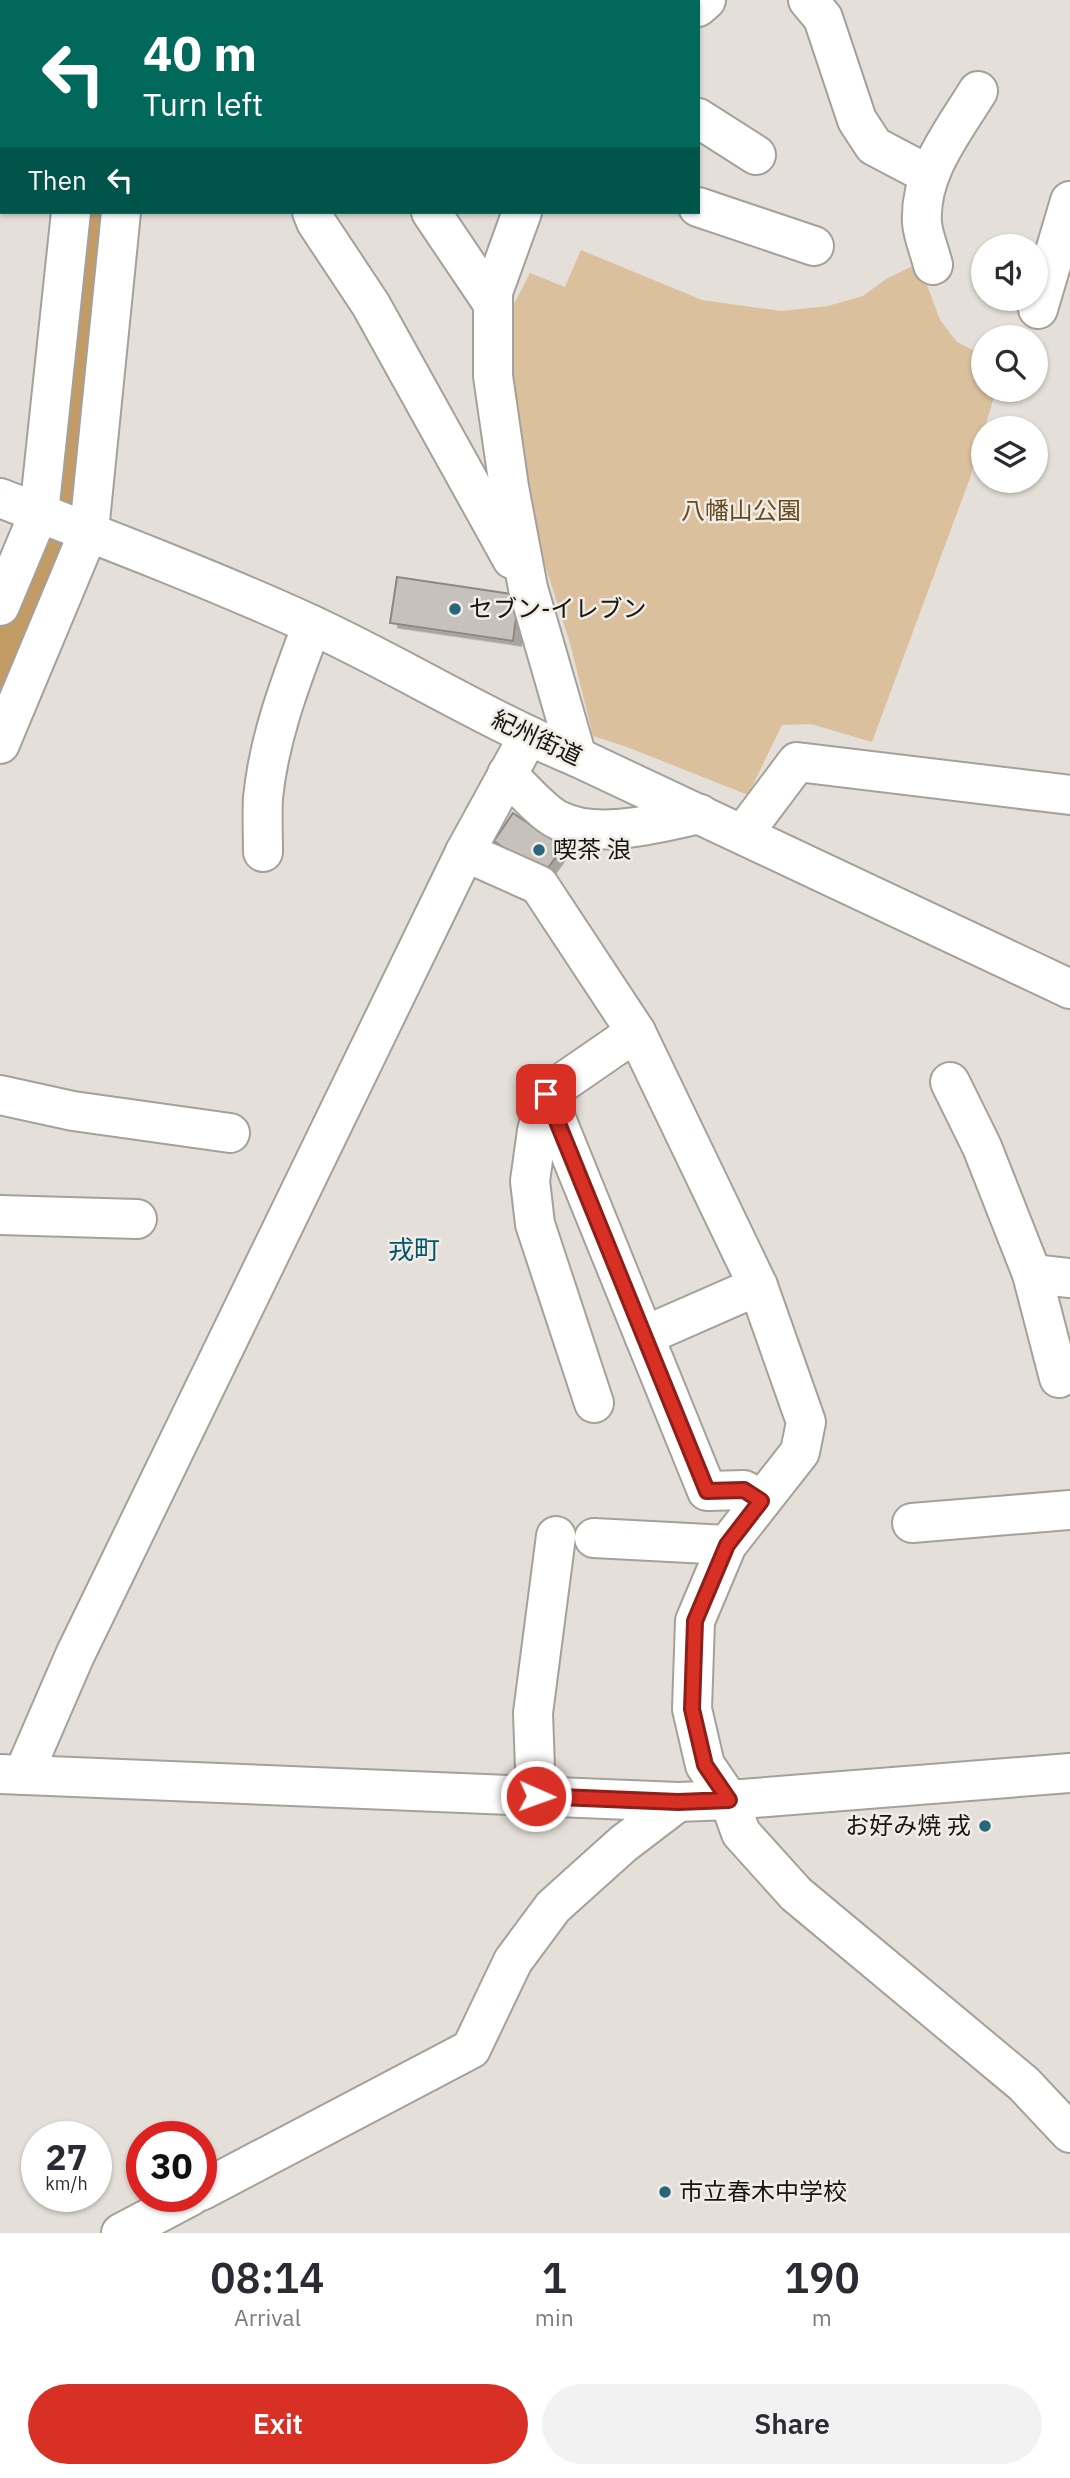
<!DOCTYPE html>
<html lang="en">
<head>
<meta charset="utf-8">
<style>
  body { margin:0; font-family:"IBM Plex Sans","Noto Sans JP",sans-serif; background:#f2f2f3; color:#2b2b33; height:100vh; display:flex; flex-direction:column; font-size:26px; white-space:nowrap }
  * { box-sizing:border-box; margin:0 }
  p { font-size:23px; color:#7c7c81 }
  .icon { flex:none; width:38px; height:38px; fill:none; stroke:currentColor; stroke-width:2; stroke-linecap:round; stroke-linejoin:round }
  .map { position:relative; height:2233px; overflow:hidden }
  .panel { display:flex; flex-direction:column; background:#fff; flex:1 }
  .panel>* { flex:none }
  .top-card { position:absolute; left:0px; top:0px; width:700px; height:214px; box-shadow:0 2px 5px #0004; background:#00695c; color:#fff; overflow:hidden }
  .tools { position:absolute; left:971px; top:234px; display:grid; gap:14px }
  .tools a { display:grid; place-items:center; width:77px; height:77px; border-radius:50%; background:#fff; box-shadow:0 2px 5px #0004; font-size:35px }
  .speed { position:absolute; left:21px; top:2121px; display:flex; gap:14px; font-size:35px; font-weight:700; text-align:center }
  .speed>* { display:grid; place-content:center; width:91px; height:91px; border-radius:50%; background:#fff; box-shadow:0 2px 5px #0004; line-height:1 }
  .speed small { font-size:18px; font-weight:400 }
  .speed .limit { border:10px solid #d22; background:#fff; color:#111 }
  .pin { position:absolute; display:grid; place-items:center; width:60px; height:60px; color:#fff; margin:-30px; border-radius:14px; box-shadow:0 4px 10px #0006 }
  .me { position:absolute; width:77px; margin:-38px; rotate:92deg; stroke-linejoin:round; filter:drop-shadow(0 0 5px #0008) }
  .turn { display:flex; align-items:center; gap:24px; height:147px; padding:0 28px; font-size:32px }
  .turn .icon { width:91px; height:91px; stroke-width:2.5 }
  .turn b { display:block; font-size:49px; line-height:60px }
  .then { display:flex; align-items:center; height:66px; padding:0 28px; background:#0003; gap:14px; font-size:26px }
  .eta { display:flex; justify-content:space-evenly; align-items:center; height:119px; text-align:center }
  .eta b { font-size:42px; font-weight:600; line-height:49px }
  .action { display:flex; gap:14px; margin-top:auto; padding:14px 28px }
  .action a { flex:1; height:80px; border-radius:42px; background:#d93025; color:#fff; font-size:28px; font-weight:600; line-height:80px; text-align:center }
  .action a+a { background:#f2f2f3; color:#2b2b33 }
  .map>svg:first-child { display:block }
  .green { fill:#dbc09e }
  .lines { fill:none; stroke-linecap:round; stroke-linejoin:round }
  .river { stroke:#c39b65; stroke-width:61 }
  .building { fill:#c6c1ba; stroke:#8c8781; stroke-width:2; filter:url(#shadow) }
  .minor-casing { stroke:#a5a09a; stroke-width:42 }
  .minor { stroke:#fff; stroke-width:38 }
  .route-casing { stroke:#8d1f18; stroke-width:18 }
  .route { stroke:#d93025; stroke-width:12 }
  .poi-dot { fill:#28667c; stroke:#f1ece5; stroke-width:2.5 }
  .labels { text-anchor:middle; stroke-width:5; stroke-linejoin:round; paint-order:stroke }
  .park-label { font-size:24px; fill:#65491f; stroke:#f1ece5 }
  .poi-label { font-size:24px; fill:#171513; stroke:#f1ece5; text-anchor:start }
  .street-label { font-size:24px; fill:#171513; stroke:#f1ece5 }
  .neighbourhood-label { font-size:26px; fill:#00556e; stroke:#f1ece5 }
</style>
</head>
<body>
<div class="map">
<svg width="1070" height="2233" viewBox="0 0 1070 2233">
  <defs>
    <filter id="shadow"><feDropShadow dx="8" dy="4.5" stdDeviation="0" flood-color="#0004"/></filter>
  </defs>
  <rect width="100%" height="100%" fill="#e4dfd8"/>
  <polygon class="green" points="581,250 702,300 781,311 828,306 863,296 886,279 919,263 940,320 957,342 983,355 984,390 996,390 970,478 872,742 811,724 782,725 748,795 627,747 593,736 570,643 538,543 503,461 506,330 514,304 530,273 565,287"/>
  <g class="lines">
    <g class="river">
      <polyline points="119,2 120,0"/>
      <polyline points="0,680 59,543 73,493 99,212"/>
    </g>
  </g>
  <g class="building">
    <polygon points="397,577 519,595 513,641 390,623"/>
    <polygon points="513,813 563,847 543,875 494,841"/>
  </g>
  <g class="lines">
    <g class="minor-casing">
      <g id="minor">
        <polyline points="143,0 170,2"/>
        <polyline points="339,0 340,2"/>
        <polyline points="808,0 823,18 857,120 874,146 929,175"/>
        <polyline points="93,2 93,0"/>
        <polyline points="222,2 238,0"/>
        <polyline points="698,7 706,0"/>
        <polyline points="698,118 756,155"/>
        <polyline points="698,207 814,246"/>
        <polyline points="312,212 316,222 371,305 512,559"/>
        <polyline points="431,212 493,304"/>
        <polyline points="522,212 493,292 493,376 509,487 528,588 577,757"/>
        <path d="M 933,265 C 930,252 923,236 922,223 C 919,173 953,132 978,91"/>
        <polyline points="1038,309 1070,201"/>
        <path d="M 0,498 C 104,538 209,578 310,624 C 401,666 485,719 577,757 L 1070,989"/>
        <polyline points="0,606 39,513 71,212"/>
        <polyline points="0,744 89,531 121,212"/>
        <path d="M 507,774 C 521,787 540,810 556,819 C 597,841 657,823 700,814"/>
        <polyline points="743,834 797,762 1070,795"/>
        <path d="M 263,852 C 263,834 262,816 263,798 C 269,737 291,681 312,625"/>
        <polyline points="465,852 539,885 636,1032 758,1286 806,1422 800,1452 727,1545 695,1621 692,1709 705,1765 729,1800 741,1833 796,1894 1024,2084 1070,2133"/>
        <polyline points="950,1082 982,1147 1032,1274 1059,1378"/>
        <polyline points="546,1094 707,1491 744,1490 761,1501"/>
        <polyline points="0,1095 73,1111 230,1133"/>
        <polyline points="0,1215 137,1219"/>
        <polyline points="1032,1274 1070,1278"/>
        <polyline points="644,1336 758,1286"/>
        <polyline points="594,1403 535,1224 530,1181 537,1131 546,1094 636,1032"/>
        <polyline points="912,1523 1070,1510"/>
        <polyline points="594,1538 727,1545"/>
        <polyline points="0,1774 678,1802 729,1800 1070,1773"/>
        <polyline points="23,1775 75,1655 465,852 528,737"/>
        <polyline points="536,1796 533,1713 556,1536"/>
        <polyline points="201,2191 471,2049 513,1961 553,1907 623,1844 678,1802"/>
        <polyline points="121,2233 191,2196"/>
      </g>
    </g>
    <use href="#minor" class="minor"/>
  </g>
  <g class="lines">
    <g class="route-casing">
      <polyline id="route" points="536,1796 678,1802 729,1800 705,1765 692,1709 695,1621 727,1545 761,1501 744,1490 707,1491 546,1094"/>
    </g>
    <use href="#route" class="route"/>
  </g>
  <g class="poi-dot">
    <circle cx="455" cy="609" r="7"/>
    <circle cx="539" cy="850" r="7"/>
    <circle cx="985" cy="1826" r="7"/>
    <circle cx="665" cy="2192" r="7"/>
  </g>
  <g class="labels">
    <g class="park-label">
      <text x="741" y="519">八幡山公園</text>
    </g>
    <g class="poi-label">
      <text x="469" y="617">セブン-イレブン</text>
      <text x="553" y="858">喫茶 浪</text>
      <text x="971" y="1834" text-anchor="end">お好み焼 戎</text>
      <text x="679" y="2200">市立春木中学校</text>
    </g>
    <g class="street-label">
      <text transform="translate(537 738) rotate(25)" y="8">紀州街道</text>
    </g>
    <g class="neighbourhood-label">
      <text x="414" y="1259">戎町</text>
    </g>
  </g>
</svg>
<div class="tools">
<a><svg class="icon" aria-label="sound" viewBox="0 0 24 24"><path d="M4 9h4l5-4v14l-5-4H4zM17 9q2 3 0 6"/></svg></a>
<a><svg class="icon" aria-label="search" viewBox="0 0 24 24"><circle cx="10" cy="10" r="6"/><path d="M15 15l6 6"/></svg></a>
<a><svg class="icon" aria-label="layers" viewBox="0 0 24 24"><path d="M12 4l9 5-9 5-9-5zM3 14l9 5 9-5"/></svg></a>
</div>
<div class="speed"><div>27<small>km/h</small></div><div class="limit">30</div></div>
<div class="pin" style="left:546px;top:1094px;background:#d93025"><svg class="icon" aria-label="arrive" viewBox="0 0 24 24"><path d="M6 21V4h12l-3 4 3 4H6"/></svg></div>
<svg class="me" style="left:536px;top:1796px" viewBox="-20 -20 40 40"><circle r="17" fill="#d93025" stroke="#fff" stroke-width="3"/><path d="M0-11L8 9 0 5-8 9z" fill="#fff"/></svg>
<div class="top-card">
<div class="turn"><svg class="icon" aria-label="left" viewBox="0 0 24 24"><path d="M17 20v-9H6M10 6l-5 5 5 5"/></svg><div><b>40 m</b>Turn left</div></div>
<div class="then">Then<svg class="icon" aria-label="left" viewBox="0 0 24 24"><path d="M17 20v-9H6M10 6l-5 5 5 5"/></svg></div>
</div>
</div>
<section class="panel">
<div class="eta">
<div><b>08:14</b><p>Arrival</p></div>
<div><b>1</b><p>min</p></div>
<div><b>190</b><p>m</p></div>
</div>
<div class="action"><a>Exit</a><a>Share</a></div>
</section>
</body>
</html>
